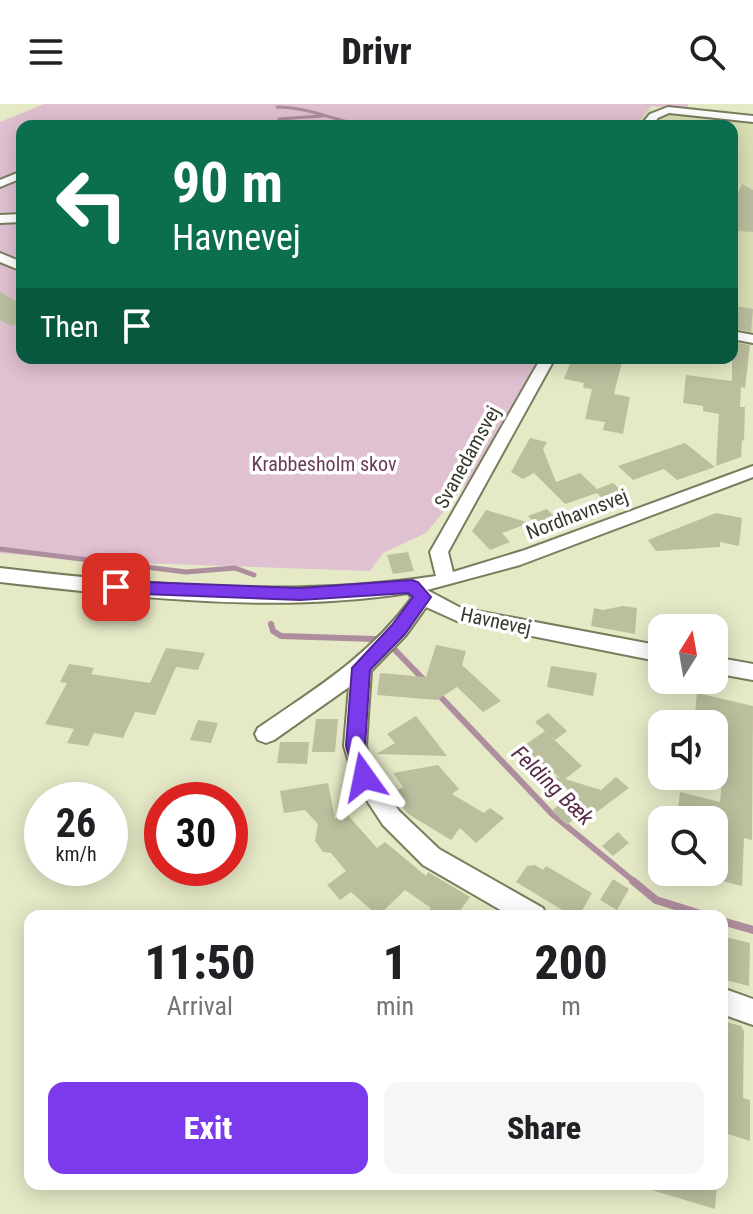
<!DOCTYPE html>
<html lang="en">
<head>
<meta charset="utf-8">
<style>
  body { margin:0; font-family:"Roboto Condensed",sans-serif; background:#f6f6f6; color:#202124; height:100vh; display:flex; flex-direction:column; font-size:30px; white-space:nowrap }
  * { box-sizing:border-box; margin:0 }
  p { font-size:26px; color:#757577 }
  .icon { flex:none; width:44px; height:44px; fill:none; stroke:currentColor; stroke-width:2; stroke-linecap:round; stroke-linejoin:round }
  .map { position:relative; flex:1; overflow:hidden }
  .drawer { position:absolute; left:24px; top:806px; width:704px; height:280px; display:flex; flex-direction:column; background:#fff; border-radius:16px; box-shadow:0 4px 20px #0003 }
  .drawer>* { flex:none }
  .banner { position:absolute; left:16px; top:16px; width:722px; height:244px; border-radius:16px; box-shadow:0 4px 20px #0003; background:#0b6e4f; color:#fff; overflow:hidden }
  .needle { width:52px; rotate:11deg }
  .buttons { position:absolute; left:648px; top:510px; display:grid; gap:16px }
  .buttons a { display:grid; place-items:center; width:80px; height:80px; border-radius:16px; background:#fff; box-shadow:0 4px 20px #0003; font-size:40px }
  .speed { position:absolute; left:24px; top:678px; display:flex; gap:16px; font-size:40px; font-weight:700; text-align:center }
  .speed>* { display:grid; place-content:center; width:104px; height:104px; border-radius:50%; background:#fff; box-shadow:0 4px 20px #0003; line-height:1 }
  .speed small { font-size:20px; font-weight:400 }
  .speed .limit { border:12px solid #d22; background:#fff; color:#111 }
  .pin { position:absolute; display:grid; place-items:center; width:68px; height:68px; color:#fff; margin:-34px; border-radius:16px; box-shadow:0 4px 12px #0006 }
  .me { position:absolute; width:88px; margin:-44px; rotate:348deg; stroke-linejoin:round; filter:drop-shadow(0 0 6px #0008) }
  .turn { display:flex; align-items:center; gap:28px; height:168px; padding:0 24px; font-size:36px }
  .turn .icon { width:104px; height:104px; stroke-width:2.5 }
  .turn b { display:block; font-size:56px; line-height:68px }
  .then { display:flex; align-items:center; height:76px; padding:0 24px; background:#0003; gap:16px; font-size:30px }
  .eta { display:flex; justify-content:space-evenly; align-items:center; height:136px; text-align:center }
  .eta b { font-size:48px; font-weight:800; line-height:56px }
  .button { display:flex; gap:16px; margin-top:auto; padding:16px 24px }
  .button a { flex:1; height:92px; border-radius:16px; background:#7c3aed; color:#fff; font-size:32px; font-weight:800; line-height:92px; text-align:center }
  .button a+a { background:#f6f6f6; color:#202124 }
  header { display:flex; justify-content:space-between; align-items:center; height:104px; padding:0 24px; background:#fff; font-size:36px; font-weight:800 }
  .map>svg:first-child { display:block }
  .built { fill:#dbdfb4 }
  .green { fill:#e0c1d1 }
  .lines { fill:none; stroke-linecap:round; stroke-linejoin:round }
  .stream-far3 { stroke:#ae8d9e; stroke-width:3 }
  .stream-far2 { stroke:#ae8d9e; stroke-width:5 }
  .stream-far1 { stroke:#ae8d9e; stroke-width:6 }
  .stream { stroke:#ae8d9e; stroke-width:8 }
  .building { fill:#bcbf9e }
  .minor-casing { stroke:#7a7d5d; stroke-width:4 }
  .minor { fill:#fff; fill-rule:evenodd }
  .route { fill:#7c3aed; stroke:#51269a; stroke-width:2 }
  .labels { text-anchor:middle; stroke-width:7; stroke-linejoin:round; paint-order:stroke }
  .street-label { font-size:20px; fill:#38392c; stroke:#fff }
  .park-label { font-size:20px; fill:#6a3b56; stroke:#fff }
  .water-label { font-size:22px; font-style:italic; fill:#592b46; stroke:#fff }
</style>
</head>
<body>
<header><svg class="icon" aria-label="menu" viewBox="0 0 24 24"><path d="M4 6h16M4 12h16M4 18h16"/></svg>Drivr<svg class="icon" aria-label="search" viewBox="0 0 24 24"><circle cx="10" cy="10" r="6"/><path d="M15 15l6 6"/></svg></header>
<div class="map">
<svg width="753" height="1110" viewBox="0 0 753 1110">
  <rect width="100%" height="100%" fill="#e5e9c6"/>
  <polygon class="built" points="649,5 753,17 753,231 732,228 732,22 635,22"/>
  <polygon class="green" points="44,0 688,0 687,6 651,2 635,22 22,22 22,254 542,254 476,368 426,429 383,449 370,467 112,458 0,449 0,18"/>
  <g class="lines">
    <g class="stream-far3">
      <path d="M 277,3 C 309,3 337,18 369,22"/>
      <polyline points="279,15 322,12"/>
    </g>
    <polyline class="stream-far2" points="0,445 186,468 235,464 254,471"/>
    <g class="stream-far1">
      <polyline points="271,520 273,527 281,532 374,535"/>
      <polyline points="395,546 426,578"/>
      <polyline points="437,589 552,710 636,779"/>
    </g>
    <g class="stream">
      <polyline points="633,777 656,796 707,812"/>
      <polyline points="722,817 753,826"/>
    </g>
  </g>
  <g class="building">
    <polygon points="742,80 753,86 753,128 738,127 735,96"/>
    <polygon points="0,188 22,200 22,217 11,222 0,216"/>
    <polygon points="735,202 753,205 751,228 732,224"/>
    <polygon points="732,238 750,241 745,284 741,283 740,303 745,303 744,337 742,336 741,353 716,362 719,310 703,307 703,302 683,299 686,271 732,277"/>
    <polygon points="572,254 623,254 614,290 630,293 623,330 603,326 605,318 585,315 592,285 583,284 584,279 564,275"/>
    <polygon points="530,334 547,338 543,345 556,378 580,369 597,385 613,379 630,395 610,402 597,389 565,400 534,369 523,375 511,368"/>
    <polygon points="685,339 715,363 677,376 664,365 633,376 618,362"/>
    <polygon points="547,405 561,420 542,427 528,412"/>
    <polygon points="486,406 530,419 502,429 510,438 490,446 472,427"/>
    <polygon points="716,409 742,414 739,442 720,438 720,443 656,447 648,436"/>
    <polygon points="408,448 414,467 393,470 387,451"/>
    <polygon points="623,502 637,504 635,530 591,522 594,504 603,506"/>
    <polygon points="436,541 466,547 462,561 501,597 483,608 457,583 437,596 377,591 380,569 426,573"/>
    <polygon points="166,544 205,549 198,566 176,563 155,611 135,608 123,634 94,629 88,642 67,639 74,625 45,620 67,579 60,578 69,560 94,564 91,570 150,579"/>
    <polygon points="551,562 597,569 593,592 547,583"/>
    <polygon points="697,589 753,602 752,736 744,734 742,782 714,775 714,716 677,712 680,688 720,698 724,656 714,654 714,620 694,620"/>
    <polygon points="548,609 567,627 555,636 535,618"/>
    <polygon points="416,612 447,652 376,650 395,639 387,630"/>
    <polygon points="316,615 338,615 335,648 312,648"/>
    <polygon points="198,616 218,619 211,639 190,636"/>
    <polygon points="545,627 582,662 565,675 601,686 616,673 629,684 581,720 575,714 567,721 552,707 571,689 553,672 560,674 553,668 551,670 522,643"/>
    <polygon points="280,638 309,638 307,660 277,659"/>
    <polygon points="438,661 459,685 452,690 484,709 490,704 504,714 476,739 460,724 451,736 408,710 392,689 403,683 393,669"/>
    <polygon points="328,679 335,715 345,708 377,744 385,738 426,772 428,768 470,793 456,812 425,812 431,804 405,786 378,812 351,788 340,796 327,781 346,767 331,749 323,748 315,737 318,720 305,706 284,709 280,687"/>
    <polygon points="618,728 629,739 613,752 602,742"/>
    <polygon points="535,761 543,766 546,762 592,789 579,812 572,812 516,778 527,762"/>
    <polygon points="613,775 629,785 617,806 600,796"/>
    <polygon points="722,832 750,839 749,882 722,875"/>
    <polygon points="726,918 741,922 744,927 743,994 750,996 750,1037 722,1028 722,921 726,922"/>
    <polygon points="646,1080 717,1080 715,1105 645,1084"/>
  </g>
  <g class="lines">
    <g class="minor-casing">
      <g id="minor">
        <polygon points="668,3 753,12 753,18 669,9 658,14 651,22 640,22 650,10"/>
        <polygon points="125,19 130,20 131,22 120,22"/>
        <polygon points="22,67 22,74 0,83 0,76"/>
        <polygon points="22,110 22,118 0,119 0,111"/>
        <polygon points="0,149 22,158 22,167 0,158"/>
        <polygon points="732,227 753,231 753,239 732,235"/>
        <path d="M 541,254 L 555,254 L 448,448 L 453,468 L 525,446 L 753,362 L 753,373 L 520,461 L 427,486 L 461,504 L 662,542 L 662,558 L 457,517 L 426,503 L 406,531 L 371,567 L 366,642 L 374,670 L 399,707 L 439,745 L 543,804 L 546,812 L 511,812 L 423,761 L 383,721 L 356,680 L 344,642 L 349,583 L 274,636 L 266,639 L 258,636 L 255,630 L 258,624 C 318,583 368,553 412,494 L 408,489 C 273,510 134,493 0,478 L 0,464 C 145,481 290,494 436,472 L 430,448 Z"/>
        <polygon points="714,553 753,560 753,576 714,569"/>
        <polygon points="722,884 753,895 753,921 722,910"/>
      </g>
    </g>
    <use href="#minor" class="minor"/>
  </g>
  <polygon class="route" points="412,476 418,478 431,493 405,530 370,566 365,642 374,673 371,679 364,681 357,679 346,642 352,564 392,521 413,493 408,489 300,496 116,489 107,483 116,477 300,484"/>
  <g class="labels">
    <g class="street-label">
      <text transform="translate(467 353) rotate(-61)" y="7">Svanedamsvej</text>
      <text transform="translate(577 410) rotate(-21)" y="7">Nordhavnsvej</text>
      <text transform="translate(496 517) rotate(12)" y="7">Havnevej</text>
    </g>
    <g class="park-label">
      <text x="324" y="367">Krabbesholm skov</text>
    </g>
    <g class="water-label">
      <text transform="translate(553 681) rotate(44)" y="8">Felding Bæk</text>
    </g>
  </g>
</svg>
<div class="buttons">
<a><svg class="needle" viewBox="-14 -14 28 28"><path d="M0-13l5 13h-10z" fill="#e53935"/><path d="M0 13l5-13h-10z" fill="#757577"/></svg></a>
<a><svg class="icon" aria-label="sound" viewBox="0 0 24 24"><path d="M4 9h4l5-4v14l-5-4H4zM17 9q2 3 0 6"/></svg></a>
<a><svg class="icon" aria-label="search" viewBox="0 0 24 24"><circle cx="10" cy="10" r="6"/><path d="M15 15l6 6"/></svg></a>
</div>
<div class="speed"><div>26<small>km/h</small></div><div class="limit">30</div></div>
<div class="pin" style="left:116px;top:483px;background:#d93025"><svg class="icon" aria-label="arrive" viewBox="0 0 24 24"><path d="M6 21V4h12l-3 4 3 4H6"/></svg></div>
<svg class="me" style="left:364px;top:673px" viewBox="-20 -20 40 40"><path d="M0-17L14 15 0 8-14 15z" fill="#7c3aed" stroke="#fff" stroke-width="4"/></svg>
<div class="banner">
<div class="turn"><svg class="icon" aria-label="left" viewBox="0 0 24 24"><path d="M17 20v-9H6M10 6l-5 5 5 5"/></svg><div><b>90 m</b>Havnevej</div></div>
<div class="then">Then<svg class="icon" aria-label="arrive" viewBox="0 0 24 24"><path d="M6 21V4h12l-3 4 3 4H6"/></svg></div>
</div>
<section class="drawer">
<div class="eta">
<div><b>11:50</b><p>Arrival</p></div>
<div><b>1</b><p>min</p></div>
<div><b>200</b><p>m</p></div>
</div>
<div class="button"><a>Exit</a><a>Share</a></div>
</section>
</div>
</body>
</html>
